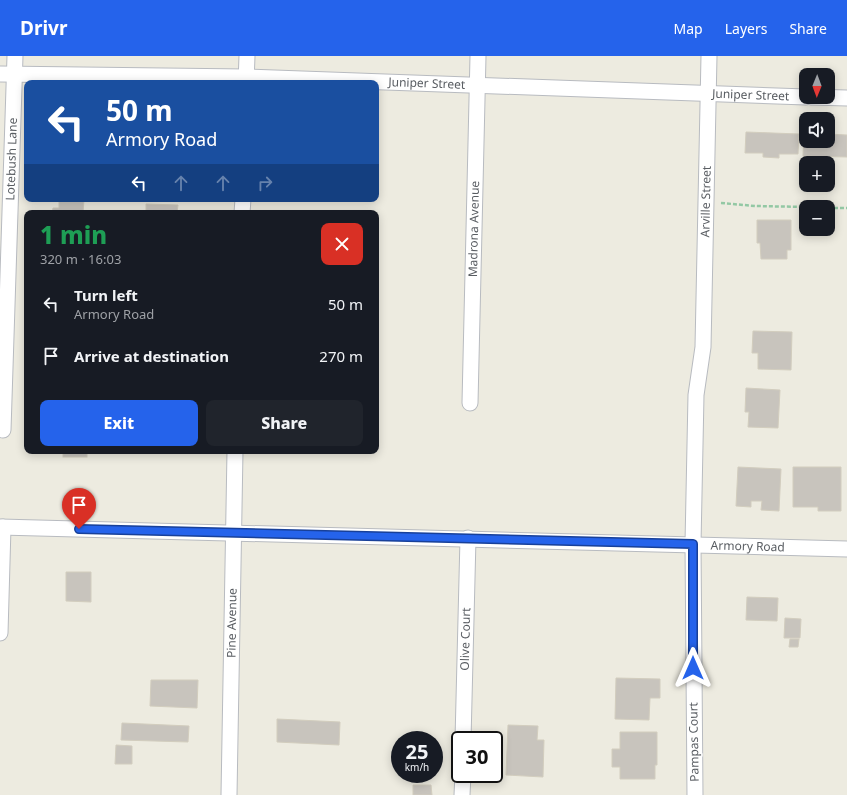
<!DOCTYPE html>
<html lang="en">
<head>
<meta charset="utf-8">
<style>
  body { margin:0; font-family:"Noto Sans",sans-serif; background:#20242c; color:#f1f3f6; height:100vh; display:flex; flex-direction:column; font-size:15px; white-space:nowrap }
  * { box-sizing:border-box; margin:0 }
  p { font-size:13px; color:#9ea1a6 }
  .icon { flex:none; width:22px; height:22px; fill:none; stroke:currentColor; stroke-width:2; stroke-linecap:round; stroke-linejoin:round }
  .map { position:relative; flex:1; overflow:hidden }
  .panel { position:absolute; left:24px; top:154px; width:355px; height:244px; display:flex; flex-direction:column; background:#171b24; border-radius:8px; box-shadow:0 2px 10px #0003 }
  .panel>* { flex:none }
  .banner { position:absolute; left:24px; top:24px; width:355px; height:122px; border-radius:8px; box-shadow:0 2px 10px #0003; background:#1a4fa0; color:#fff; overflow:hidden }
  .needle { width:26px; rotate:181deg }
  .tools { position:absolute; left:799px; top:12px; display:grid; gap:8px }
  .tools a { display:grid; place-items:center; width:36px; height:36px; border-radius:8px; background:#171b24; box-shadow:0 2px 10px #0003; font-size:20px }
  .speed { position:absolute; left:391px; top:675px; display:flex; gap:8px; font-size:20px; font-weight:700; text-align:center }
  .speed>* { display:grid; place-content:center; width:52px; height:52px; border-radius:50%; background:#171b24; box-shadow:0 2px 10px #0003; line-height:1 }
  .speed small { font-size:10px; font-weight:400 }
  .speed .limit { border:2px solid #111; border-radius:6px; background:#fff; color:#111 }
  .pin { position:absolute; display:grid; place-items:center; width:34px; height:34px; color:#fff; margin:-41px -17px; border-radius:50% 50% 50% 0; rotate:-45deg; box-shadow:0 0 4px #0007 }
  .pin .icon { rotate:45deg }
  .me { position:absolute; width:44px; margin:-22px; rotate:0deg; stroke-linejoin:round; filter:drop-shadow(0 0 3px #0008) }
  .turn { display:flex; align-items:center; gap:14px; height:84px; padding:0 16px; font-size:18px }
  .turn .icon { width:52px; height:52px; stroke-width:2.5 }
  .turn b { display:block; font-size:28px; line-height:34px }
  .lanes { display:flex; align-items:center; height:38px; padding:0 16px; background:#0003; justify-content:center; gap:20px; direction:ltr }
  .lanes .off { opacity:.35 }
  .round { display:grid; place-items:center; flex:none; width:42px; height:42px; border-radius:8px; background:#20242c }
  .head { display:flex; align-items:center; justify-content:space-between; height:68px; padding:0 16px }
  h1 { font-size:24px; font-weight:800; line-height:30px; color:#1e9e55 }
  .cta { display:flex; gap:8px; margin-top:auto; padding:8px 16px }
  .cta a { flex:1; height:46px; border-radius:8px; background:#2563eb; color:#fff; font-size:16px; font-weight:800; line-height:46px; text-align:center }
  .cta a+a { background:#20242c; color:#f1f3f6 }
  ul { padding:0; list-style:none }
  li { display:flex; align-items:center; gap:12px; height:52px; padding:0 16px }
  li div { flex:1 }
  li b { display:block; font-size:15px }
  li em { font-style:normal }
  header { display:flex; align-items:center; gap:24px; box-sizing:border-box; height:56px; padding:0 20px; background:#2563eb; color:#fff }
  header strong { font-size:19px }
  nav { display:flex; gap:22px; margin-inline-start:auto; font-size:14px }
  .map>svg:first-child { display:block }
  .building { fill:#c8c4bd; stroke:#d2cdbe }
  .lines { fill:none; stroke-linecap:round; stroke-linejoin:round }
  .minor-casing { stroke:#b8bbc0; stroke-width:17 }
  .path { stroke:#93c8a4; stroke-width:2.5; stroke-dasharray:4 2; stroke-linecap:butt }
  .minor { stroke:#fff; stroke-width:15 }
  .route-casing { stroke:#184099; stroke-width:10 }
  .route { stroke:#2563eb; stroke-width:7 }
  .labels { text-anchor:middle; stroke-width:3; stroke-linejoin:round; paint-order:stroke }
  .street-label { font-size:12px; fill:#595d62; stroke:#fff }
</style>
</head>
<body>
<header>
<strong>Drivr</strong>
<nav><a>Map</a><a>Layers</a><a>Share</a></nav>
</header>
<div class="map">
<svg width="847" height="739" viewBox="0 0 847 739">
  <rect width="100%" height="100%" fill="#edebe0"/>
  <g class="building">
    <polygon points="746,76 799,78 798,98 779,98 779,102 763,101 763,97 745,97"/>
    <polygon points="804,77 806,77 806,85 828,85 828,78 847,79 847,101 803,100"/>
    <polygon points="59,143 84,143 83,157 52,157 53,152 59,152"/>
    <polygon points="146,148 178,149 177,157 146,157"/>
    <polygon points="757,164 791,164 791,194 787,194 787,203 761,203 760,187 757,187"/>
    <polygon points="753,275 792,276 791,314 758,313 758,297 752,297"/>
    <polygon points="746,332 780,334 778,372 748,371 749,356 745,356"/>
    <rect x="63" y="395" width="24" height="6"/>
    <polygon points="738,411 781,413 779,455 761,454 762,445 751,445 751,451 736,450"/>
    <polygon points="793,411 841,411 841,455 818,455 818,451 793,451"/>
    <polygon points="66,516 91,516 91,546 66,545"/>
    <polygon points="747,541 778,542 777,565 746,564"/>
    <polygon points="785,562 801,563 800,582 784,582"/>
    <polygon points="790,583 799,583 798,591 789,591"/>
    <polygon points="616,622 660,623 660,642 650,642 649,664 615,663"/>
    <polygon points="151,624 198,624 197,652 150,650"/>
    <polygon points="277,663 340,666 339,689 277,686"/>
    <polygon points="122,667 189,670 188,686 121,684"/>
    <polygon points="508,669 538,670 537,684 544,684 543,721 506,719"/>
    <polygon points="620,676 657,676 657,709 655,709 655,723 620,723 620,711 612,711 612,693 620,693"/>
    <polygon points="116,689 132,690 132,708 115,708"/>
    <polygon points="413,729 431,729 432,739 413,739"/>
  </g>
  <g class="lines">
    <g class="minor-casing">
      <g id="minor">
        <path id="s1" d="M 0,18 L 246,21 L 806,41"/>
        <polyline points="246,27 247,0"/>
        <polyline points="811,41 847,42"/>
        <polyline points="242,157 243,143"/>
        <path id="s2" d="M 470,347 L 478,0"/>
        <path id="s3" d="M 3,374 L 15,0"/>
        <path id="s4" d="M 0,471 L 847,493"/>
        <polyline points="0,577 3,471"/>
        <path id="s5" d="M 463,684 L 468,482"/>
        <path id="s6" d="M 229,739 L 235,395"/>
        <polyline points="462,739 463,718"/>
        <path id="s7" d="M 695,739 L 693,488 L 696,339 L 703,291 L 709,0"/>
      </g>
    </g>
    <g class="path">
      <polyline points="721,147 755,150 806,151"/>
      <polyline points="828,152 847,152"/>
    </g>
    <use href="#minor" class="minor"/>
  </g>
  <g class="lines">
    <g class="route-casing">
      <polyline id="route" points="79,473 693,488 693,612"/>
    </g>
    <use href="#route" class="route"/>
  </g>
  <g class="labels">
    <g class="street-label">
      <text dy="4" stroke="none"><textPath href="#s1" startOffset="427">Juniper Street</textPath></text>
      <text dy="4" stroke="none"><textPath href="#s1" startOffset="751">Juniper Street</textPath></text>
      <text dy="4" stroke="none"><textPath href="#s3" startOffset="271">Lotebush Lane</textPath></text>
      <text dy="4" stroke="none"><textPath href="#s7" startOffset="594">Arville Street</textPath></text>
      <text dy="4" stroke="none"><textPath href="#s2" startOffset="174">Madrona Avenue</textPath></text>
      <text dy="4" stroke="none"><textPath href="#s4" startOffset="748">Armory Road</textPath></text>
      <text dy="4" stroke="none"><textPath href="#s6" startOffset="172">Pine Avenue</textPath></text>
      <text dy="4" stroke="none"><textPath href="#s5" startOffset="101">Olive Court</textPath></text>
      <text transform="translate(694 686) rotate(-91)" y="4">Pampas Court</text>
    </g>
  </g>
</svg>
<div class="tools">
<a><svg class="needle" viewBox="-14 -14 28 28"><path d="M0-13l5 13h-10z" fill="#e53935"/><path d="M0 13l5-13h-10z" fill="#9ea1a6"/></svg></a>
<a><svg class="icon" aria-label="sound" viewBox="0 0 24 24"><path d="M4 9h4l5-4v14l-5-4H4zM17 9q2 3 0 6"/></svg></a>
<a>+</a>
<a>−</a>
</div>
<div class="speed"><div>25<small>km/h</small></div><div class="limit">30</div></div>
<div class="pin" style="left:79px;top:473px;background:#d93025"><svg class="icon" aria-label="arrive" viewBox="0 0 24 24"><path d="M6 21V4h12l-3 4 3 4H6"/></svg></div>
<svg class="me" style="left:693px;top:612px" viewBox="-20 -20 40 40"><path d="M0-17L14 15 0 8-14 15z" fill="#2563eb" stroke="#fff" stroke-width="4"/></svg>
<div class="banner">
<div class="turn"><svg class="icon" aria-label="left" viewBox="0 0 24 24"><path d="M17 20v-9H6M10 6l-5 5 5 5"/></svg><div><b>50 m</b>Armory Road</div></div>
<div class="lanes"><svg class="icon" aria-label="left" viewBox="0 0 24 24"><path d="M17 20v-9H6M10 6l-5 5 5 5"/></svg><svg class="icon off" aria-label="ahead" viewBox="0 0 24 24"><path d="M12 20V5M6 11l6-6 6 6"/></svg><svg class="icon off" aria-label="ahead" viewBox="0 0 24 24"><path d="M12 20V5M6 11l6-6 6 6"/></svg><svg class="icon off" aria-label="right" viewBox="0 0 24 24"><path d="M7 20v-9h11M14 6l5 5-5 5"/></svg></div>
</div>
<section class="panel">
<div class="head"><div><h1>1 min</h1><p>320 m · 16:03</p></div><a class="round" style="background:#d93025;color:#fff"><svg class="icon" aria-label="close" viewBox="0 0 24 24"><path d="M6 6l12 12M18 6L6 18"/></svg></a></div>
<ul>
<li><svg class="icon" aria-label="left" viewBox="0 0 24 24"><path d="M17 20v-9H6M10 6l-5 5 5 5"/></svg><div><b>Turn left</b><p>Armory Road</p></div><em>50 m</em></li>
<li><svg class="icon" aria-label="arrive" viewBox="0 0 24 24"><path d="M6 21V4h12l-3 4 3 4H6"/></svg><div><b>Arrive at destination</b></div><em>270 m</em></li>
</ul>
<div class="cta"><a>Exit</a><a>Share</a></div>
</section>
</div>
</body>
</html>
